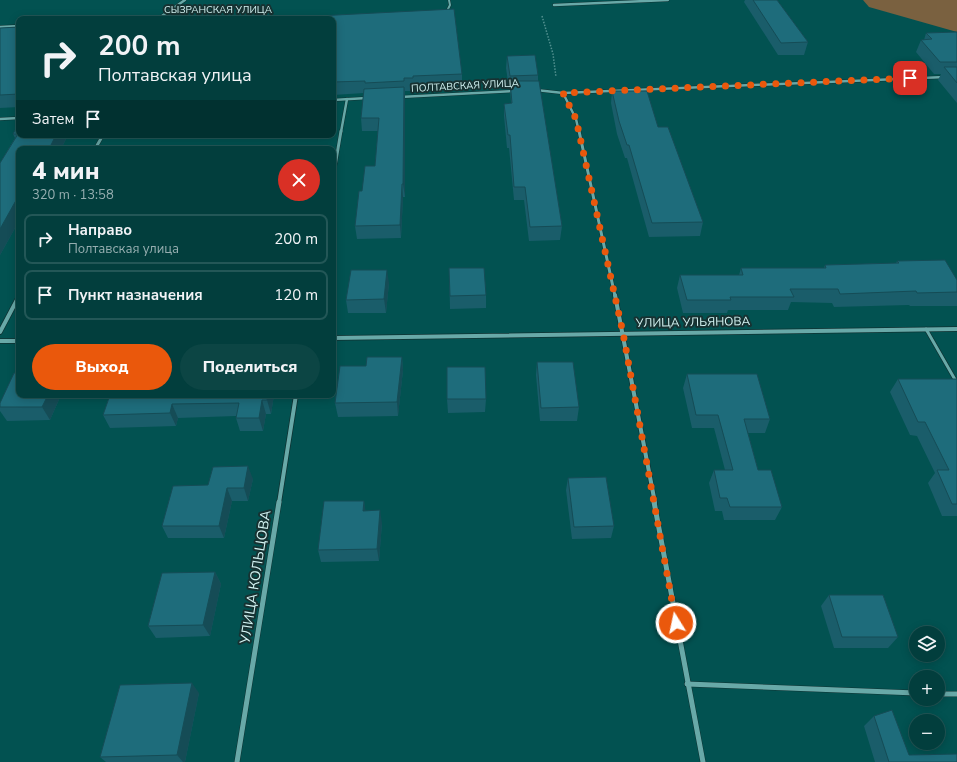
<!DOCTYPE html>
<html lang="ru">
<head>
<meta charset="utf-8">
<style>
  body { margin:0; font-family:"Nunito Sans",sans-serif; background:#0c4544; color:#f1f3f6; height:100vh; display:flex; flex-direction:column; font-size:15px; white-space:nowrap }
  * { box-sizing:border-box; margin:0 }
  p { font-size:13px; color:#96aeb0 }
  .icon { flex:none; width:22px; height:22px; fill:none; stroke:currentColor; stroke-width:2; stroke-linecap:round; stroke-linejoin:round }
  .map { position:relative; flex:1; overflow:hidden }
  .side { position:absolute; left:16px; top:146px; width:320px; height:252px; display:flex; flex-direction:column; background:#023e3d; border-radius:8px; box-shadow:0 2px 10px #0003,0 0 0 1px #235757 }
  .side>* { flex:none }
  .guide { position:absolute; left:16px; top:16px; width:320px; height:122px; border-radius:8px; box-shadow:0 2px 10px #0003,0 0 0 1px #235757; background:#023e3d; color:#f1f3f6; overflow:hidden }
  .buttons { position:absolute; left:909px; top:626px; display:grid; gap:8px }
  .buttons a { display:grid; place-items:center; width:36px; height:36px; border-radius:50%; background:#023e3d; box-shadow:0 2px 10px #0003,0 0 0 1px #235757; font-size:20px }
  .pin { position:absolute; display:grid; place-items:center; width:34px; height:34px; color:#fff; margin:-17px; border-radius:8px; box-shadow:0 2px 6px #0006 }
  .me { position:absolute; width:44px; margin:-22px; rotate:350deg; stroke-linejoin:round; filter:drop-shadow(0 0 3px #0008) }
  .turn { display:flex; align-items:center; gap:14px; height:84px; padding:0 16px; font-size:18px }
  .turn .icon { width:52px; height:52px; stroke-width:2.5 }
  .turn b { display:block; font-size:28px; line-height:34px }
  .then { display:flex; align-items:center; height:38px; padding:0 16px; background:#0003; gap:8px; font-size:15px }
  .round { display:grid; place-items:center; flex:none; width:42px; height:42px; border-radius:21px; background:#0c4544 }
  .headline { display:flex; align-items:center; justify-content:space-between; height:68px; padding:0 16px }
  h1 { font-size:24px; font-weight:800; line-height:30px }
  .action { display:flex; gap:8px; margin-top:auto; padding:8px 16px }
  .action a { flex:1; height:46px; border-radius:24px; background:#ea580c; color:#fff; font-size:16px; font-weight:800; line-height:46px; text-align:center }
  .action a+a { background:#0c4544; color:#f1f3f6 }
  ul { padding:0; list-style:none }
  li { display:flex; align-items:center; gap:12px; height:50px; margin:0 8px 6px; padding:0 8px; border:2px solid #235757; border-radius:8px }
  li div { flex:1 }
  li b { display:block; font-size:15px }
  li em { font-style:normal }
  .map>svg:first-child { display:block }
  .green { fill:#7a6140 }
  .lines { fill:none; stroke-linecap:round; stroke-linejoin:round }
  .service-far1-casing { stroke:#103333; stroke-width:3 }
  .service-casing { stroke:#103333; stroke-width:4.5 }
  .minor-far3-casing { stroke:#103333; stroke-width:3.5 }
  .minor-far2-casing { stroke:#103333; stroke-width:4 }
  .minor-far1-casing { stroke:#103333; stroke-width:5.5 }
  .minor-casing { stroke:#103333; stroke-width:6 }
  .path { stroke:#52908f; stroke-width:1.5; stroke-dasharray:1.5 1.5; stroke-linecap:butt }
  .service-far1 { stroke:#68a9a8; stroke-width:2 }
  .service { stroke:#68a9a8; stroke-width:3 }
  .minor-far3 { stroke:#68a9a8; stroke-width:2.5 }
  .minor-far2 { stroke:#68a9a8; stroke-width:3 }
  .minor-far1 { stroke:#68a9a8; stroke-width:4 }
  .minor { stroke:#68a9a8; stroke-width:5 }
  .wall { fill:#1a5d6a }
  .shaded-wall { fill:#154c56 }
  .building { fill:#1e6c7b; stroke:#154c56 }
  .route { stroke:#ea580c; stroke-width:7; stroke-dasharray:0 12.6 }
  .labels { text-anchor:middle; stroke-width:4; stroke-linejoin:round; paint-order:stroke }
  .far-street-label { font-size:10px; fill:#d4f4f3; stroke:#173232 }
  .street-label { font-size:12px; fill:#d4f4f3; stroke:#173232 }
  .near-street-label { font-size:14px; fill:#d4f4f3; stroke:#173232 }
</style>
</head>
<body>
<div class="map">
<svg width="957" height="762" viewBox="0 0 957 762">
  <rect width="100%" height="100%" fill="#025251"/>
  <polygon class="green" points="863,0 957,0 957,32 869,7"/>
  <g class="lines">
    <g class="service-far1-casing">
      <polyline id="service-far1" points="447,11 450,5 449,0"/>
    </g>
    <g class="service-casing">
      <polyline id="service" points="926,329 957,383"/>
    </g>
    <g class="minor-far3-casing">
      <g id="minor-far3">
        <polyline points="554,5 668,0"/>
        <polyline points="159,18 185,0"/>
        <polyline points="136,19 303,17"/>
        <polyline points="0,27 19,26"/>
        <polyline points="536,90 563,93 945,77"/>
        <polyline points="563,93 576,119 579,132"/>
        <polyline points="400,97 515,91"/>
        <polyline points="333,100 367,98"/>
        <polyline points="0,119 19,118"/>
        <polyline points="341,132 347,99"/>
      </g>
    </g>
    <g class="minor-far2-casing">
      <g id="minor-far2">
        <polyline points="579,131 615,296"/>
        <polyline points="95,149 103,135"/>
        <polyline points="333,178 341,131"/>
      </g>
    </g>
    <g class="minor-far1-casing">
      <g id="minor-far1">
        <polyline points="615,295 655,503"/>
        <polyline points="0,332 19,296"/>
        <polyline points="333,338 957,329"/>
        <polyline points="0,341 19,341"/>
        <polyline points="279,503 296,395"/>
      </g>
    </g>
    <g class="minor-casing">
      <g id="minor">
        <polyline points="654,502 703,762"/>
        <polyline points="687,684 916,693"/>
        <polyline points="938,694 957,694"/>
        <polyline points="237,762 279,502"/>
      </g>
    </g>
    <polyline class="path" points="542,16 553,54 556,77"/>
    <use href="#service-far1" class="service-far1"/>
    <use href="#service" class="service"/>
    <use href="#minor-far3" class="minor-far3"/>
    <use href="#minor-far2" class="minor-far2"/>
    <use href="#minor-far1" class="minor-far1"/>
    <use href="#minor" class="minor"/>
  </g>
  <g class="wall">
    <polygon points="745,0 777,0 808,42 804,55 778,55 744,2"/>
    <polygon points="333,19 462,74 462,86 413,88 414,91 405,91 405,197 403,197 401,238 357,239 355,226 362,191 375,166 378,131 362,131 361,118 364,93 333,95"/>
    <polygon points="19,27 19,107 0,108 0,28"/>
    <polygon points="957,32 957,103 938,80 941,74 934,74 916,52 921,40 924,40 926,33"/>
    <polygon points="507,56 538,75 538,81 562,226 560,240 529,241 524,200 514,200 509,148 507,148 504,116 504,104 511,103 510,88 509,89 506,68"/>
    <polygon points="612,91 658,127 703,222 700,236 649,237 627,158 625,158 617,134 611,103"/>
    <polygon points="19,123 19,135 68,135 61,149 19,149 19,221 0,255 0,163 15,138 13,134"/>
    <polygon points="897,261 957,280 957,306 910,306 909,305 834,307 832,303 791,302 788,310 728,310 727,313 683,313 677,288 680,275 739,275 741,268 824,268 825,265 896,263"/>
    <polygon points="449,268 486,295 486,308 450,309"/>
    <polygon points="389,283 386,313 348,313 346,300"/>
    <polygon points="402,357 403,370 398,416 338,417 335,403 366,366"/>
    <polygon points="537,362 579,407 577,421 540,421 536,375"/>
    <polygon points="687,374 770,419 765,433 748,433 758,470 782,507 775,520 724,520 722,511 715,511 709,483 714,470 725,470 714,428 692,428 683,388"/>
    <polygon points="898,379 957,379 957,516 942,516 928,483 935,473 917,436 910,435 890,392"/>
    <polygon points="19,395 61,395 50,420 7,421 0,411 0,403"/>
    <polygon points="110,395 274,395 271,414 266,414 263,431 240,431 236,418 236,416 178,418 176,426 110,428 103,415"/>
    <polygon points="447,399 486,399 485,412 448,413"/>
    <polygon points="568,478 614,526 611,538 572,539 566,490"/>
    <polygon points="253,479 248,501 232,501 224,538 168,538 162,526 208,485"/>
    <polygon points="364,501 365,511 382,523 379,561 321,562 318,550"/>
    <polygon points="215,572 221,584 210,636 156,638 148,626"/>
    <polygon points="829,595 898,637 888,648 834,648 821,606"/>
    <polygon points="199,693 185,762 106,762 100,757"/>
    <polygon points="874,716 909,755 957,762 875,762 864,726"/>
  </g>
  <g class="shaded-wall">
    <polygon points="404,87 405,99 405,197 403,184"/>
    <polygon points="56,135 68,135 61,149 49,149"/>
    <polygon points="402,184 403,197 401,238 400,225"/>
    <polygon points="19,195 19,221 0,255 0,229"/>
    <polygon points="387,270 389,283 386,313 384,299"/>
    <polygon points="402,357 403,370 398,416 397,402"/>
    <polygon points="48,395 61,395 50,420 42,407"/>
    <polygon points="268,395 274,395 271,414 267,400"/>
    <polygon points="262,400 266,414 263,431 259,418"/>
    <polygon points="172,404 178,418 176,426 170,413"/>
    <polygon points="248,466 253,479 248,501 244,488"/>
    <polygon points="227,488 232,501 224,538 219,526"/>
    <polygon points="364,501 366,513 363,511"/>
    <polygon points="380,510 382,523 379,561 377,549"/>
    <polygon points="215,572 221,584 210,636 203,625"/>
    <polygon points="192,683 199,693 185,762 183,762 177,755"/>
  </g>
  <g class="building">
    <polygon points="753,0 777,0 808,42 781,43"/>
    <polygon points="454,9 462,74 413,76 413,78 404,78 404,81 365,83 365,81 333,82 333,19 258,19"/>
    <polygon points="19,27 19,94 0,95 0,28"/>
    <polygon points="957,32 957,62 940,62 921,40 932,39 926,33"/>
    <polygon points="535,55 538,75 510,76 507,56"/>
    <polygon points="944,67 957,67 957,83"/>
    <polygon points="510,81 539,81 562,226 530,227 525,187 514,187 510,135 508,135 504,104 512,103"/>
    <polygon points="404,87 403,184 402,184 400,225 355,226 359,191 362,191 365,166 375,166 379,118 361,118 364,89"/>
    <polygon points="612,91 647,91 658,127 668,127 703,222 652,223 629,145 627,145 619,121"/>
    <polygon points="19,123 19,135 56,135 49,149 19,149 19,195 0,229 0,163 18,134 13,134"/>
    <polygon points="945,260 957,280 957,292 917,293 916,291 840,294 838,289 790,289 794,297 730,297 731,300 687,300 680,275 743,275 741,268 826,268 825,265 899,263 897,261"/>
    <polygon points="449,268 484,268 486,295 450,296"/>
    <polygon points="351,270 387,270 384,299 346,300"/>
    <polygon points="367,357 402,357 397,402 335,403 340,366 366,366"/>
    <polygon points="537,362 573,362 579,407 541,408"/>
    <polygon points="447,367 485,367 486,399 447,399"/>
    <polygon points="14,373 19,373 19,395 48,395 42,407 0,407 0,403"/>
    <polygon points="687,374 757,374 770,419 744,419 758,470 771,470 782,507 730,507 727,498 720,498 714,470 733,470 718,415 696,415"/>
    <polygon points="898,379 957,379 957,504 952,504 937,470 949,470 925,422 918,422"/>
    <polygon points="110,395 268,395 267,400 262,400 259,418 236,418 239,403 172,404 170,413 103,415"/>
    <polygon points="248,466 244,488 227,488 219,526 162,526 173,486 208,485 213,467"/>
    <polygon points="606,477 614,526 574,527 568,478"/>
    <polygon points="324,501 364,501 363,511 380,510 377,549 318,550"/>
    <polygon points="215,572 203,625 148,626 162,573"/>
    <polygon points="829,595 883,595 898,637 842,637"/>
    <polygon points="192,683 177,755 100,757 120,685"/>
    <polygon points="892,710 909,755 957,754 957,762 889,762 874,716"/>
  </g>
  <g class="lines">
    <polyline class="route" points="676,623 623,333 576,119 563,93 910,78"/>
  </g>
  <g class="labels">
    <g class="far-street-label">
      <text x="218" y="13">СЫЗРАНСКАЯ УЛИЦА</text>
      <text transform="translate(465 85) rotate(-3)" y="4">ПОЛТАВСКАЯ УЛИЦА</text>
    </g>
    <g class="street-label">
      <text transform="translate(693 322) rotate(-1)" y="4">УЛИЦА УЛЬЯНОВА</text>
    </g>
    <g class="near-street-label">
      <text transform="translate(255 577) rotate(-81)" y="5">УЛИЦА КОЛЬЦОВА</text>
    </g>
  </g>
</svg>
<div class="buttons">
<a><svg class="icon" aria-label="layers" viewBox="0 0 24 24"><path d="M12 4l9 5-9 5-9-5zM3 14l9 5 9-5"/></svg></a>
<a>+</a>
<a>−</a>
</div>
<div class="pin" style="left:910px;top:78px;background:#d93025"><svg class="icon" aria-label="arrive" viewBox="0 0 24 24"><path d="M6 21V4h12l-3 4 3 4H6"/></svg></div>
<svg class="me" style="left:676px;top:623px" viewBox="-20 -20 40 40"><circle r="17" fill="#ea580c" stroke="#fff" stroke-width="3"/><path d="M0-11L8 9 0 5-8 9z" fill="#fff"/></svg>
<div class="guide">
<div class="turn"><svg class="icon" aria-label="right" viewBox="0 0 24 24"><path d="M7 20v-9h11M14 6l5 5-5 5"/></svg><div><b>200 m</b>Полтавская улица</div></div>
<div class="then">Затем<svg class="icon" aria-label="arrive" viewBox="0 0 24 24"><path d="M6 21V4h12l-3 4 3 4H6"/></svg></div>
</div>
<section class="side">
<div class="headline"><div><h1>4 мин</h1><p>320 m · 13:58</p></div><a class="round" style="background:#d93025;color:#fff"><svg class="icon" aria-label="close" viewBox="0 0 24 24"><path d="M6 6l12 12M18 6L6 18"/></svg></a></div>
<ul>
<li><svg class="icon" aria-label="right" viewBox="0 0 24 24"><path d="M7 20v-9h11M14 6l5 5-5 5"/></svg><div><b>Направо</b><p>Полтавская улица</p></div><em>200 m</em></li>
<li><svg class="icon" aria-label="arrive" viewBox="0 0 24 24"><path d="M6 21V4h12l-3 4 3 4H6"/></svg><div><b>Пункт назначения</b></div><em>120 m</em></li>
</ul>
<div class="action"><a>Выход</a><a>Поделиться</a></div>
</section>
</div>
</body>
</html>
